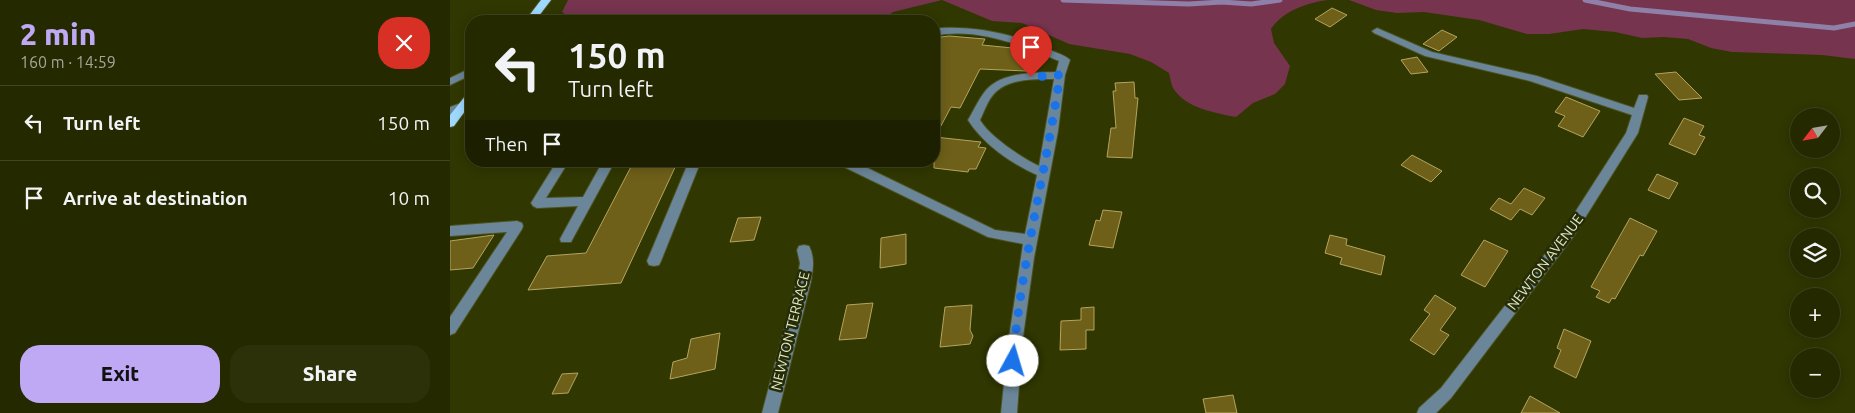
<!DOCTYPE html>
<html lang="en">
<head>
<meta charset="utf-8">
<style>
  body { margin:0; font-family:Ubuntu,sans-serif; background:#2c310a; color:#f1f3f6; height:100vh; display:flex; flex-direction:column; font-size:19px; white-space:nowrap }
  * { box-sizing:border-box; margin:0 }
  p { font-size:16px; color:#a3a699 }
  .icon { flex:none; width:28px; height:28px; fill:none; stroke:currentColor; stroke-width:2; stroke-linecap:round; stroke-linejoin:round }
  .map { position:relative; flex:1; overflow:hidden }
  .panel { display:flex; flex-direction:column; background:#242900; width:450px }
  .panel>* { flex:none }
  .top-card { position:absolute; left:15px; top:15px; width:475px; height:152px; border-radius:20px; box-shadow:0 2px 12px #0003,0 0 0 1px #414522; background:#242900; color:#f1f3f6; overflow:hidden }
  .needle { width:32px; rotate:239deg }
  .tools { position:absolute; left:1340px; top:108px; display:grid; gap:10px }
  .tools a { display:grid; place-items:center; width:50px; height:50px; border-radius:50%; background:#242900; box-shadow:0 2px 12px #0003,0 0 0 1px #414522; font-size:25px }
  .pin { position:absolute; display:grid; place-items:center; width:42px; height:42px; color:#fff; margin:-51px -21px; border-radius:50% 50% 50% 0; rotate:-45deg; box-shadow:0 0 5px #0007 }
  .pin .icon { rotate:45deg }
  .me { position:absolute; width:55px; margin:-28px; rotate:6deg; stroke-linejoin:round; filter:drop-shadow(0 0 4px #0008) }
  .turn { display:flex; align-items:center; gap:18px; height:105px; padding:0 20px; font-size:22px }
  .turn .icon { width:65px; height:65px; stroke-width:2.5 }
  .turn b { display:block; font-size:35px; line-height:42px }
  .then { display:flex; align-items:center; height:48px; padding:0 20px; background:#0003; gap:10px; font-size:19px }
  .round { display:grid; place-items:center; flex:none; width:52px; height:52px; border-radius:20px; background:#2c310a }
  .overview { display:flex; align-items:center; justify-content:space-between; height:85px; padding:0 20px }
  h1 { font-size:30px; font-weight:800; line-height:38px; color:#bfa9f4 }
  .action { display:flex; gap:10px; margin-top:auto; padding:10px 20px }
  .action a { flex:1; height:58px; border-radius:20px; background:#bfa9f4; color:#111; font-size:20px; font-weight:800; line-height:58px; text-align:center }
  .action a+a { background:#2c310a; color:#f1f3f6 }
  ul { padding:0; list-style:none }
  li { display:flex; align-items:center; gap:15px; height:75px; padding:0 20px; border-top:1px solid #414522 }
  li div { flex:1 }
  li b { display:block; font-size:19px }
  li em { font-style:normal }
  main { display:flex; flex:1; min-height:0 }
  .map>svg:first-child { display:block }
  .green { fill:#76344e }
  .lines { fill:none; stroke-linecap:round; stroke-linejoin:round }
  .stream { stroke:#8e80a8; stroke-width:5 }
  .building { fill:#6e6019; stroke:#b4a45f }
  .minor-casing { stroke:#4c5320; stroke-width:2 }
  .major-casing { stroke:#4c5320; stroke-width:2 }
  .minor { fill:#6b8698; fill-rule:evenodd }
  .major { fill:#9fd9fe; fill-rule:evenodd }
  .route { stroke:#1a73e8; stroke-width:9; stroke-dasharray:0 16.2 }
  .labels { text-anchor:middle; stroke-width:5; stroke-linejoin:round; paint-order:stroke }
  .street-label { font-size:14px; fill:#e0e8c5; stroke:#272c08 }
</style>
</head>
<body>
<main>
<section class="panel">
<div class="overview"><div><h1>2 min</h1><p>160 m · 14:59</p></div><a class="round" style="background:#d93025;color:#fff"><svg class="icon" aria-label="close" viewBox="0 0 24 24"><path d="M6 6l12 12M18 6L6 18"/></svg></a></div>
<ul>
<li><svg class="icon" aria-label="left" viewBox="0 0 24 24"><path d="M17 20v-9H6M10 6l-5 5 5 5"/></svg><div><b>Turn left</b></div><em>150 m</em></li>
<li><svg class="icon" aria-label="arrive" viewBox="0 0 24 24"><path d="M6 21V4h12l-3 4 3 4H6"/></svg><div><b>Arrive at destination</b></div><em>10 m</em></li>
</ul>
<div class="action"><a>Exit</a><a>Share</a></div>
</section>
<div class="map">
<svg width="1405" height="413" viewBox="0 0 1405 413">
  <rect width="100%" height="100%" fill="#303700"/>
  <g class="green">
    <path d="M 118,0 L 878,0 C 856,3 833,11 821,29 L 824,43 L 840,66 L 835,84 L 825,94 L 803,103 L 786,117 C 765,113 735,108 723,88 C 721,84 720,77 719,73 L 701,62 L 680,54 L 619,44 L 572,23 L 542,21 L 492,0 L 443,12 L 431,21 L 125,21 L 112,12 Z"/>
    <polygon points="899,0 1405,0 1405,59 1372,55 1282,52 1261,48 1238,39 1214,37 1192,38 1165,32 1133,29 1099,34 1077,34 1029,20 974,12 947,13 926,10"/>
  </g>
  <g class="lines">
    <g class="stream">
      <polyline points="613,0 739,4 772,2 801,4 830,0"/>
      <polyline points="1135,0 1180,9 1384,28 1405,24"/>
    </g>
  </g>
  <g class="building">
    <polygon points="882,8 897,15 880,27 865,19"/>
    <polygon points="992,30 1007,37 989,51 973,44"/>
    <polygon points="499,36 535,39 532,45 573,49 578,51 577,54 583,55 576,71 530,69 510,108 501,107 485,137 531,142 528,147 536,148 526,169 519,169 518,172 484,168 484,38"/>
    <polygon points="967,57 978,72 961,74 951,60"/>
    <polygon points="1226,72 1252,98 1229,100 1205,74"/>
    <polygon points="684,82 685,98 688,98 682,158 657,157 661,128 666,128 663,91 666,91 665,83"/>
    <polygon points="1116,97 1150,111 1133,137 1108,126 1115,116 1105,112"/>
    <polygon points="1234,118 1254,126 1249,135 1255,137 1245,155 1219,144"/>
    <polygon points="962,155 992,171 981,182 951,165"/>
    <polygon points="184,161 228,161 171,283 78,290 97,256 136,253"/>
    <polygon points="1207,174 1228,183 1219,199 1198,190"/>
    <polygon points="1074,188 1095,198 1082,215 1070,209 1061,220 1040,209 1049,198 1061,204"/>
    <polygon points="653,210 672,212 663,248 639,245 646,220 650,221"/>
    <polygon points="311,217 304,240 280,242 288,218"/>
    <polygon points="1180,218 1207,231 1193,256 1190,255 1165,299 1162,298 1159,303 1146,297 1150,291 1141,287"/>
    <polygon points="456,234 456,264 430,268 431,238"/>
    <polygon points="44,235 23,268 0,270 0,241"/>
    <polygon points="880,235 897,239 896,245 935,256 931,275 890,264 892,258 875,253"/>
    <polygon points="1034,240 1058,251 1035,287 1011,275"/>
    <polygon points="985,295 1006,308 990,330 999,335 984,355 960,340 980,314 974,310"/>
    <polygon points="423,303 416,338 389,340 397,305"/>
    <polygon points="522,305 520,330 523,336 520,344 490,347 495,307"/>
    <polygon points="644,307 644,330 636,330 636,349 610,350 611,321 631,320 631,308"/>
    <polygon points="1114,329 1141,341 1126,378 1104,367 1111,350 1107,348"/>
    <polygon points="270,333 265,369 220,379 223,362 237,358 241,339"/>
    <polygon points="128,373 118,393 102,394 112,374"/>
    <polygon points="783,395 787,413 756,413 753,399"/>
    <polygon points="1080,396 1110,413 1071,413"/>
  </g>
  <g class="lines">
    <g class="minor-casing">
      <g id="minor">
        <path d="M 491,28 C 528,26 566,35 600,50 C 607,53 615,55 620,60 L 615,75 L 608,131 L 584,258 L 572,344 L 567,413 L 551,413 L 558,344 L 573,244 L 538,237 L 388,164 L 386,161 L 403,161 L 545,230 L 575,234 L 587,175 C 562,164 533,144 518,120 C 524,110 529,98 537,89 C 553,72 584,73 606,72 L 609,61 C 571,45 526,27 484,36 L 484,30 ZM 604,79 L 589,166 C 572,158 539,136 530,120 C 534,112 537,102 543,95 C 557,78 585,79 604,79 Z"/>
        <polygon points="927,28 982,52 1087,76 1184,108 1189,95 1197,95 1198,97 1188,133 1123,237 1001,398 986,413 967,413 969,408 991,388 1113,231 1176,133 1182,115 1080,81 975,56 924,33 922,31"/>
        <polygon points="21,68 21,75 0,85 0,78"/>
        <polygon points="14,102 21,102 21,108 0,115 0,107"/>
        <polygon points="107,161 119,161 96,198 133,197 153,161 165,161 121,242 111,242 110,239 128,206 87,208 83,206 81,203"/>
        <polygon points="239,161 251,161 211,261 209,265 204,266 199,265 197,261"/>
        <polygon points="67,221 72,223 73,226 72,229 5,333 0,335 0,317 57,232 0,236 0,226"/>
        <path d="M 354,245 L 359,246 C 365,258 363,268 361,281 L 328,413 L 312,413 L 347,281 L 350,263 L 347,250 L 349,246 Z"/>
      </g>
    </g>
    <g class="major-casing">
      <g id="major">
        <polygon points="91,0 101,0 85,21 75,21"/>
        <polygon points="21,93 21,103 4,126 0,127 0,115 17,94"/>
      </g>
    </g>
    <use href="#minor" class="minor"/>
    <use href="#major" class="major"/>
  </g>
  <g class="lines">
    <path class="route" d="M 563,361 C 571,264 596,171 610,75 L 581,77"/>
  </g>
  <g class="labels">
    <g class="street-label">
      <text transform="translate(1095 262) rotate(-53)" y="5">NEWTON AVENUE</text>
      <text transform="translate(340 331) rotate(-76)" y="5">NEWTON TERRACE</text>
    </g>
  </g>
</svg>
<div class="tools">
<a><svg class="needle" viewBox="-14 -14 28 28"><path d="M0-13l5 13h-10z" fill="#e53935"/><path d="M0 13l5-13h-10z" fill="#a3a699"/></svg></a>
<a><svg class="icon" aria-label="search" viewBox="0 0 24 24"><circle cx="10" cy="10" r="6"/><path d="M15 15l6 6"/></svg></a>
<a><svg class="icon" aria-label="layers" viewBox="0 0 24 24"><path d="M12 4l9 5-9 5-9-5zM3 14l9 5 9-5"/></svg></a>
<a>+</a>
<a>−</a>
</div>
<div class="pin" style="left:581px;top:77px;background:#d93025"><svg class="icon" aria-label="arrive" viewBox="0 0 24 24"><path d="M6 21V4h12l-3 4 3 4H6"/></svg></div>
<svg class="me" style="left:563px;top:361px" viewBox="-20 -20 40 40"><circle r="19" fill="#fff"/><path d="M0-13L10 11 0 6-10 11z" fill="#1a73e8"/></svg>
<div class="top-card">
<div class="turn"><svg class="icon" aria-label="left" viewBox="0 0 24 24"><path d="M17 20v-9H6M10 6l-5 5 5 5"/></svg><div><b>150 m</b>Turn left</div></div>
<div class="then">Then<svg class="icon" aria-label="arrive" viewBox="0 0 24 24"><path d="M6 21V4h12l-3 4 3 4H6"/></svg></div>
</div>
</div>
</main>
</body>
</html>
